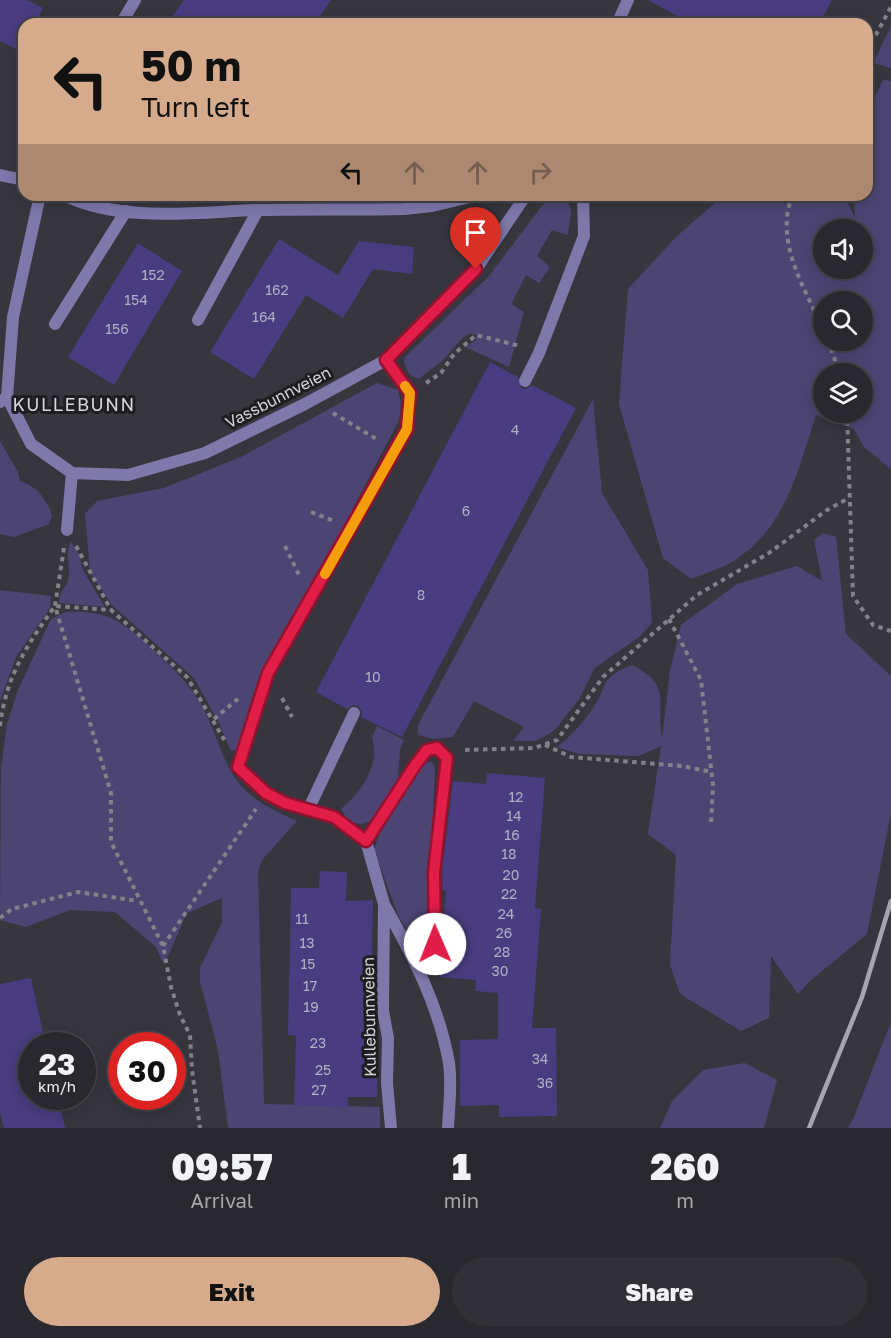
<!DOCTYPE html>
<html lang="en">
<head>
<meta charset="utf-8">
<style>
  body { margin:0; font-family:"Golos Text",sans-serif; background:#313036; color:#f1f3f6; height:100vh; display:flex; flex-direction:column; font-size:22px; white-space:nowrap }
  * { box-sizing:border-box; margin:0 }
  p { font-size:20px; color:#a5a6aa }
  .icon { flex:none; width:33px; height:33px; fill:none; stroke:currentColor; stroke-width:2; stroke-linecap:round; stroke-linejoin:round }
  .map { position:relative; height:1128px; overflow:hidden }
  .details { display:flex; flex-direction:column; background:#29282e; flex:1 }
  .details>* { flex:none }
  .hud { position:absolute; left:18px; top:18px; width:855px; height:183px; border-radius:18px; box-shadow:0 3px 15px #0003,0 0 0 2px #45444a; background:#d6ab8b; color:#111; overflow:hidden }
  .tools { position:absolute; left:813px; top:219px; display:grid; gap:12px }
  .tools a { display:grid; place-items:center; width:60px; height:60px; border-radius:50%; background:#29282e; box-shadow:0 3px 15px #0003,0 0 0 2px #45444a; font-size:30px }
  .speed { position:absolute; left:18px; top:1032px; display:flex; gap:12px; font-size:30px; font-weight:700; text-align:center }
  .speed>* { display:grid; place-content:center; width:78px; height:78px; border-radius:50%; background:#29282e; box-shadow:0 3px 15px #0003,0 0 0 2px #45444a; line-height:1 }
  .speed small { font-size:15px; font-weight:400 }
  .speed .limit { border:9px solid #d22; background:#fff; color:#111 }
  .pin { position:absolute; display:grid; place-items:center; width:51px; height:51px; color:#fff; margin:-62px -26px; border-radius:50% 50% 50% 0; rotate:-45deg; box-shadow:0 0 6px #0007 }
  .pin .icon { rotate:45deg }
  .me { position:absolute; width:66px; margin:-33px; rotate:359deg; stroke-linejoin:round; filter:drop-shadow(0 0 4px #0008) }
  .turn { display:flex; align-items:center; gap:21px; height:126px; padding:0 24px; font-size:27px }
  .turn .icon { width:78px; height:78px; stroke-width:2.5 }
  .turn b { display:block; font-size:42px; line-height:51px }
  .lanes { display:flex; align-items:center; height:57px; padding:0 24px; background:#0003; justify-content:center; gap:30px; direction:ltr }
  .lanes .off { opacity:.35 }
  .eta { display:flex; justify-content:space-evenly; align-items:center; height:102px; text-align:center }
  .eta b { font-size:36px; font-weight:800; line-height:42px }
  .primary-button { display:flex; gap:12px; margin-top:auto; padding:12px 24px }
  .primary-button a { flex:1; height:69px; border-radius:36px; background:#d6ab8b; color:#111; font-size:24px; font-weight:800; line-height:69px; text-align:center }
  .primary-button a+a { background:#313036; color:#f1f3f6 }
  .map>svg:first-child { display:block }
  .green { fill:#4c4573; fill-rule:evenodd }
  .building { fill:#493c80 }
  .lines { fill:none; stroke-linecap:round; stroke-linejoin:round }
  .path { stroke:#828188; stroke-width:4; stroke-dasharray:4.5 4.5; stroke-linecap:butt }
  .service { stroke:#7e78ab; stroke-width:12 }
  .minor { stroke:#7e78ab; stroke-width:12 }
  .rail { stroke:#a6a5ab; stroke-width:4.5 }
  .route-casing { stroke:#92132f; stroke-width:15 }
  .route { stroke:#e11d48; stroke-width:10 }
  .slow { stroke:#f59e0b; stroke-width:10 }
  .labels { text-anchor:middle; stroke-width:6; stroke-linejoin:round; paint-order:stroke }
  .number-label { font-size:14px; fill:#b2afc4 }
  .street-label { font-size:16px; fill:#d5d5da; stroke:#1e1e21 }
  .neighbourhood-label { font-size:18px; letter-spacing:1.5px; fill:#d8d7e1; stroke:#1e1e21 }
</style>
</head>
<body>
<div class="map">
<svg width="891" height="1128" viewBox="0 0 891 1128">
  <rect width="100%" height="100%" fill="#37363e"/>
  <g class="green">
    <polygon points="891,26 891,68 873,63"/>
    <path d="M 883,80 L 891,81 L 891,469 L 864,447 L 854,429 L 816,415 C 797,472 786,530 730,563 C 718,570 703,574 691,579 L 663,558 L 619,404 L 628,289 L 676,237 L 724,195 L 844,195 L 855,218 L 854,195 L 867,195 L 867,114 ZM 824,230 L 862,230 L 862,268 L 824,268 ZM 824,302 L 862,302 L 862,340 L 824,340 ZM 824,374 L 862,374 L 862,412 L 824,412 Z"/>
    <path d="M 550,195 L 567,195 L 571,212 L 568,235 L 552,230 L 537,256 L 550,267 L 539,283 L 526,275 L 511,304 L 524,312 L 509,367 L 465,347 L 476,340 L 476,335 L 470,333 C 457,341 452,351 442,361 C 435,367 426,372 419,379 C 408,375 405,370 404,358 L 489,276 Z"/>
    <polygon points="377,383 398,390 401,402 399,420 250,705 238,749 231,751 220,725 194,678 113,606 90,573 85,514 97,501 164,488 241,457"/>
    <polygon points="593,399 602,493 648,570 652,623 639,637 595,668 579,699 554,731 536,741 513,741 524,727 474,701 453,737 433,739 418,735 418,725"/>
    <path d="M 0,441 L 18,472 L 20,481 C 37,486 46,499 52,515 L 49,524 L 14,537 L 0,534 Z"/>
    <path d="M 823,533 L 836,537 L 846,634 L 891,676 L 891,813 L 867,934 L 810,981 L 798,994 L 771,956 L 769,1018 L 741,1031 L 680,994 L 670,965 L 676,855 L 648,834 L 661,746 L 639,756 L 579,754 L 557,747 C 571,736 583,723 593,708 C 610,683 598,679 632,665 C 674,686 655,703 662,739 L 670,671 L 681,625 L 737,584 L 797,566 L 822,581 L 814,540 Z"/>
    <path d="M 71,542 L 79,554 L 83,570 L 105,607 L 59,603 C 59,592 64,591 68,581 C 72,569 64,554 71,542 Z"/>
    <polygon points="0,590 51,596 50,608 16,657 0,701"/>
    <path d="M 66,612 C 81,611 96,612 111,618 C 137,629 185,678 200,702 C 213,724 219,751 232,773 C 246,798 272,810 297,821 L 262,860 L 258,872 L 264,1104 L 380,1107 L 380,1128 L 228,1128 L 218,1050 L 200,981 L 200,968 L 222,922 L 222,898 L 187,913 L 169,954 L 163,963 L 156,947 L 115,912 L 70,910 L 26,927 L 0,920 L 1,769 L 7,724 L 18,690 L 51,619 Z"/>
    <path d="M 377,726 L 404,740 L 400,750 L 398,780 L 384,802 L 370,821 L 361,824 L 349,822 L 341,809 C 362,791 380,766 372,737 Z"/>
    <polygon points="425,762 432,762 435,768 427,942 418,949 398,915 374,850 380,831"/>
    <polygon points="891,1022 891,1128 848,1128 854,1117"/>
    <polygon points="745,1063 777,1080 764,1128 660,1128 672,1101 703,1070"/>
  </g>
  <g class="building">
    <polygon points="0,0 27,0 43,8 35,24 24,24 24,53 0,41"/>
    <polygon points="184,0 331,0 315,24 167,24"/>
    <polygon points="648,0 832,0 819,24 692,24"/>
    <polygon points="279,239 338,275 359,241 414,247 412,274 373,269 343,318 306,295 254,379 210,352"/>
    <polygon points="138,243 182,271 114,385 68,357"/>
    <polygon points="490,362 518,377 521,388 526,389 532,385 576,408 402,737 361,717 362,712 358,706 353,705 347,709 316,692"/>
    <polygon points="487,773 545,778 535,908 541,909 532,1028 556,1028 557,1116 499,1117 499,1105 460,1106 460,1040 498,1039 498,993 475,991 476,980 439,977 446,891 443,891 442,872 453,781 486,784"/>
    <polygon points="320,871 347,872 346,901 373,900 370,1030 378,1030 377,1097 348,1097 348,1107 294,1105 296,1036 288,1035 291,888 319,888"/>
    <polygon points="31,978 46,1046 32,1046 32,1096 58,1096 65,1128 4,1128 0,1112 0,984"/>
  </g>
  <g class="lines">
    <g class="path">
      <polyline points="867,51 891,7"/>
      <path d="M 793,195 C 773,239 805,290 824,330"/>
      <polyline points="828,340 840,374"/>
      <polyline points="426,383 441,373 454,354 476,335 520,346"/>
      <polyline points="847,412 853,596 873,625 891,631"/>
      <polyline points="333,413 378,440"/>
      <polyline points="311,512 334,521"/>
      <polyline points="76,546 111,610"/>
      <polyline points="285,546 300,577"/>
      <polyline points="64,548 55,606 111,793 111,842 163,946 171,987 180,1015 190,1035 192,1070 200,1128"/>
      <polyline points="669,619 701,680 713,785 711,825"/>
      <polyline points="282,698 292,717"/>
      <polyline points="214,719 239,698"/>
      <path d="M 0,726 C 6,676 27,645 55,606 L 111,610 L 187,677 L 225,741"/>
      <polyline points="545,745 571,757 682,766 712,772"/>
      <polyline points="465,750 534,748 557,740 603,677 697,595 769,553 827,510 849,498"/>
      <polyline points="0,918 12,909 78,892 138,901"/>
      <polyline points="163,946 256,809"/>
    </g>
    <g class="service">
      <polyline points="198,320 258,210"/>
      <polyline points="55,324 126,211"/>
      <polyline points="525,381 539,353 584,236 583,195"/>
      <polyline points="67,530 72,473"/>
      <polyline points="308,810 354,713"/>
    </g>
    <g class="minor">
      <polyline points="121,24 135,0"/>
      <polyline points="617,24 628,0"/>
      <polyline points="0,175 24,180"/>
      <path d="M 64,195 C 121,223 196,212 258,210 C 306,209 355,210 404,209 L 432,206 L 478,195"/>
      <polyline points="386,360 410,393 407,429 269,673 238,767 265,793 285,803 334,817 366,841 384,904 383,1011 388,1038 387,1083 391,1128"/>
      <polyline points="7,397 31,444 72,473 128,475 205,453 305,404 386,360 476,269 526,195"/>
      <polyline points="0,402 7,397 13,317 40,195"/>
      <polyline points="366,841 427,750 437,748 447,758 434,872 435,944"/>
      <path d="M 385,906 C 413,956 439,1006 449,1063 C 452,1084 449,1107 448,1128"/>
    </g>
    <polyline class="rail" points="809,1128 862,997 891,901"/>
  </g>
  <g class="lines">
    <g class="route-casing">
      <polyline id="route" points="435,944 434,872 447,758 437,748 427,750 416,764 366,841 334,817 285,803 266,793 238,767 268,673 407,429 410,393 386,360 476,269"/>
    </g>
    <use href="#route" class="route"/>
    <polyline class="slow" points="325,574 407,429 410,393 405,386"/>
  </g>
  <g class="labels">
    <g class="number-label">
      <text x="153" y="280">152</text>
      <text x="277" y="295">162</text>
      <text x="136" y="305">154</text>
      <text x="264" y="322">164</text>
      <text x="117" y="334">156</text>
      <text x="515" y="435">4</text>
      <text x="466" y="516">6</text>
      <text x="421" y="600">8</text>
      <text x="373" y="682">10</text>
      <text x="516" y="802">12</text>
      <text x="514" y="821">14</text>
      <text x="512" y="840">16</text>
      <text x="509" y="859">18</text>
      <text x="511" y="880">20</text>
      <text x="509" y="899">22</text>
      <text x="506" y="919">24</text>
      <text x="302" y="924">11</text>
      <text x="504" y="938">26</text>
      <text x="307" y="948">13</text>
      <text x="502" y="957">28</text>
      <text x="308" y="969">15</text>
      <text x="500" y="976">30</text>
      <text x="310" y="991">17</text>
      <text x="311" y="1012">19</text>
      <text x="318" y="1048">23</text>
      <text x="540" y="1064">34</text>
      <text x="323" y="1075">25</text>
      <text x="545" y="1088">36</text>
      <text x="319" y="1095">27</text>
    </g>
    <g class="street-label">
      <text transform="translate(278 397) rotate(-27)" y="6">Vassbunnveien</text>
      <text transform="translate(369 1017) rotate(-91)" y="6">Kullebunnveien</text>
    </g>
    <g class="neighbourhood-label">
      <text x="74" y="411">KULLEBUNN</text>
    </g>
  </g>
</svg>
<div class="tools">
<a><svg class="icon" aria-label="sound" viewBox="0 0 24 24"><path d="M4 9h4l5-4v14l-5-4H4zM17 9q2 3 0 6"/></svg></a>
<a><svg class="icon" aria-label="search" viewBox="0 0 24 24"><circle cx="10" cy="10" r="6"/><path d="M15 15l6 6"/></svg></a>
<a><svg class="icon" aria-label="layers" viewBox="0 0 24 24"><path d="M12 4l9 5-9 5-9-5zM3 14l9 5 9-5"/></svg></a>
</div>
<div class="speed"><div>23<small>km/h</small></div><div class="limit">30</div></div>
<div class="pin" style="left:476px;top:269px;background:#d93025"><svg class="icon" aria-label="arrive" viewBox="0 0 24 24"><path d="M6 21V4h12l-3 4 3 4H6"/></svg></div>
<svg class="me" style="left:435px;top:944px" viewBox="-20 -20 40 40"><circle r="19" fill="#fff"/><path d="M0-13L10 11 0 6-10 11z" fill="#e11d48"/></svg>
<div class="hud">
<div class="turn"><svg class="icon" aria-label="left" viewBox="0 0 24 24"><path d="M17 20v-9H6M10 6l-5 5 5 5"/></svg><div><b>50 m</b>Turn left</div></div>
<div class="lanes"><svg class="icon" aria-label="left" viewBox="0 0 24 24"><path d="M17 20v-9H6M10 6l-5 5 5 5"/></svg><svg class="icon off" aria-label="ahead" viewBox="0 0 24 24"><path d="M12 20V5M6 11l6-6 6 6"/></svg><svg class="icon off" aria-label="ahead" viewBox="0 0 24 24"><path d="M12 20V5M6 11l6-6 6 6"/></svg><svg class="icon off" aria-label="right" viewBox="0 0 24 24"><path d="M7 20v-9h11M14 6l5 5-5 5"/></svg></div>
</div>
</div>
<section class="details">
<div class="eta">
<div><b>09:57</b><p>Arrival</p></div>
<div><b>1</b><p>min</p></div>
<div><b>260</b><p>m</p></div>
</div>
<div class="primary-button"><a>Exit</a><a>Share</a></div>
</section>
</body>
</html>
